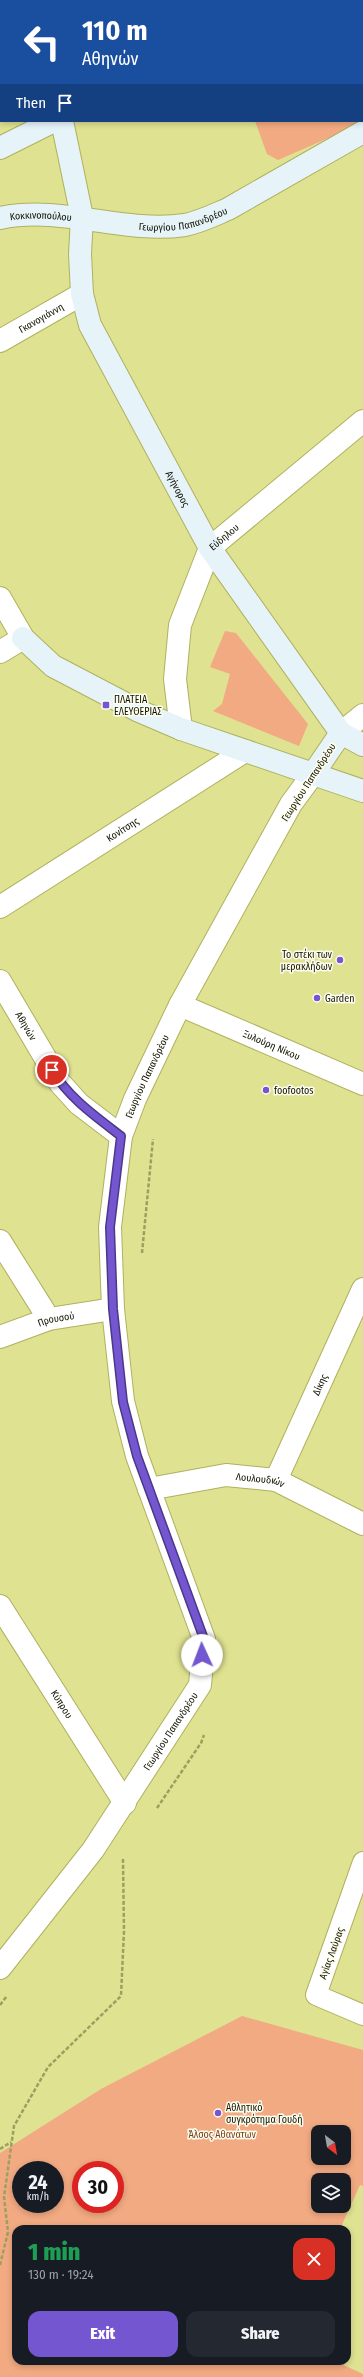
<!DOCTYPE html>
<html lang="en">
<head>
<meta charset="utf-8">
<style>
  body { margin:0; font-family:"Fira Sans Condensed",sans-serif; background:#242831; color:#f1f3f6; height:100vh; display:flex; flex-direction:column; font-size:15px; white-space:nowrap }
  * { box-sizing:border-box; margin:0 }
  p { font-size:13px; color:#9ea1a6 }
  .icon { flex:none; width:22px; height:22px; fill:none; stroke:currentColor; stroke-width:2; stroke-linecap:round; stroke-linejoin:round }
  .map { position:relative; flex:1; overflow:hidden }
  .sheet { position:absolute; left:12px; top:2225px; width:339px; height:140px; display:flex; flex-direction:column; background:#171b24; border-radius:12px; box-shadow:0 2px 6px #0003 }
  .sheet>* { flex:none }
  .guide { position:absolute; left:0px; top:0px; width:363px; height:122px; box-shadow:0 2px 6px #0003; background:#1a4fa0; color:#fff; overflow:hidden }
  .needle { width:26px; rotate:149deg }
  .tools { position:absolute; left:311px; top:2125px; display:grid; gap:8px }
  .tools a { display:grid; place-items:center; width:40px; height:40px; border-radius:8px; background:#171b24; box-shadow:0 2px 6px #0003; font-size:20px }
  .speed { position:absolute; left:12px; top:2161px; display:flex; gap:8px; font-size:20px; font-weight:700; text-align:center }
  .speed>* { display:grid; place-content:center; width:52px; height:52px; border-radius:50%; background:#171b24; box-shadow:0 2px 6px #0003; line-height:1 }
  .speed small { font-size:10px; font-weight:400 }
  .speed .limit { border:6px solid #d22; background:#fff; color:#111 }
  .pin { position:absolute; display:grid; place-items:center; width:34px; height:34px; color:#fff; margin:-17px; border:2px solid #fff; border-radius:50%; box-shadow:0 1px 4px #0007 }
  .me { position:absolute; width:44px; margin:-22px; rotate:358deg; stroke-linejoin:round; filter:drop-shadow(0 0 3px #0008) }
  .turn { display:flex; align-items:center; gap:14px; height:84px; padding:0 16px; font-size:18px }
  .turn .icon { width:52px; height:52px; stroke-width:2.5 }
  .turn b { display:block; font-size:28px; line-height:34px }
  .then { display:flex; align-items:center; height:38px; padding:0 16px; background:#0003; gap:8px; font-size:15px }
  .round { display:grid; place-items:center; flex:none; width:42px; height:42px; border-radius:12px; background:#242831 }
  .summary { display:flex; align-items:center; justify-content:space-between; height:68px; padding:0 16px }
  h1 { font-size:24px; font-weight:800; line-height:30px; color:#1e9e55 }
  .primary-button { display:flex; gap:8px; margin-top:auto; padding:8px 16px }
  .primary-button a { flex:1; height:46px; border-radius:12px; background:#7356d0; color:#fff; font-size:16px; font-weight:800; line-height:46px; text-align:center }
  .primary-button a+a { background:#242831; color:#f1f3f6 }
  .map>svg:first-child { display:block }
  .green { fill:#f2aa82; fill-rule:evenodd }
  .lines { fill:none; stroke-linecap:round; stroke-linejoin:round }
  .lane-casing { stroke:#afb160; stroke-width:22 }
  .street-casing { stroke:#afb160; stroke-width:24 }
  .secondary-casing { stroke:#afb160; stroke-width:24 }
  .path { stroke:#9d9f61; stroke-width:2.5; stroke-dasharray:4 2; stroke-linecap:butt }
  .lane { stroke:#fff; stroke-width:20 }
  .street { stroke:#fff; stroke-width:22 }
  .secondary { stroke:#e6f4fa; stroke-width:22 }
  .route-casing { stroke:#4b3887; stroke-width:10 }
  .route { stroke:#7356d0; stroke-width:7 }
  .poi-dot { fill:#7356d0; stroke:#fdfeef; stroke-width:1.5 }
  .labels { text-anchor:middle; stroke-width:3; stroke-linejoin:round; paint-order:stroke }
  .street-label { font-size:10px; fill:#131300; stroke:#fdfeef }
  .poi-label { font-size:10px; fill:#131300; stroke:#fdfeef; text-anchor:start }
  .park-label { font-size:10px; fill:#783f1b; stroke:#fdfeef }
</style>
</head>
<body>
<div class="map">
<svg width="363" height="2377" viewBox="0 0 363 2377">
  <rect width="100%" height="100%" fill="#dfe290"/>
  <g class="green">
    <polygon points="363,83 363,123 278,160 267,154 255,121 362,121"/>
    <polygon points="225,631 236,633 308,724 299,746 213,711 222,704 230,674 210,667"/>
    <path d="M 242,2016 L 363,2050 L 363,2186 L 360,2185 L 340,2229 L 16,2229 L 16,2361 L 335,2361 L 363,2374 L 363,2377 L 0,2377 L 0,2153 L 101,2089 ZM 318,2132 L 344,2132 L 344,2158 L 318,2158 ZM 21,2170 L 55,2170 L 55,2204 L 21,2204 ZM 81,2170 L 115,2170 L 115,2204 L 81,2204 ZM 318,2180 L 344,2180 L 344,2206 L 318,2206 Z"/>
  </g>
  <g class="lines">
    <g class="lane-casing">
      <polyline id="lane" points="363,1862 316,1995 363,2015"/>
    </g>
    <g class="street-casing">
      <g id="street">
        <polyline points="0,24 1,24"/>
        <path id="s1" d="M 0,341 L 82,294"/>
        <polyline points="0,598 23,638 0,652"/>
        <path id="s2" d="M 181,729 L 175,679 L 180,625 L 210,548 L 363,421"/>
        <polyline points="341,733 363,715"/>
        <path id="s3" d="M 0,907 L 245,751"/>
        <path id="s4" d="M 0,981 L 60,1083 L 79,1104 L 121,1136"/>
        <path id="s5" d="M 180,1005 L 363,1084"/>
        <polyline points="0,1241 49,1319"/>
        <path id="s6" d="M 0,1337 L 49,1319 L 113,1309"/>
        <path id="s7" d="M 276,1480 L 363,1289"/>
        <path id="s8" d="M 149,1489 L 226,1475 L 276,1480 L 363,1524"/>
        <path id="s9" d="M 0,1606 L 125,1803"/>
        <path id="s10" d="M 0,1968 L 93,1850 L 200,1685 L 204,1639 L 137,1456 L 123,1401 L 113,1309 L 110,1227 L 121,1136 L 135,1099 L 180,1005 L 291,804 L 313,774"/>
      </g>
    </g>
    <g class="secondary-casing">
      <g id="secondary">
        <polyline points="362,68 363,67"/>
        <path id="s11" d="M 62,121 L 82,217 L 80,254 L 82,294 L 90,325 L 210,548 L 341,733 L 363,745"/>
        <polyline points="0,148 54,121"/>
        <path id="s12" d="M 0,218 C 62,205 123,234 185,225 C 200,222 214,215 228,209 L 363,132"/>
        <polyline points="23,638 53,666 139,711 181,729 363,791"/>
        <polyline points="313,774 341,733"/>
      </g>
    </g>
    <g class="path">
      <polyline points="142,1253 153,1139"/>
      <polyline points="157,1808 201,1743 204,1735"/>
      <polyline points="0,2005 7,1996"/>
      <polyline points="0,2149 11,2142"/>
      <polyline points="0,2265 8,2232 4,2197 14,2126 48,2067 121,1996 124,1931 123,1859"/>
    </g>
    <use href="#lane" class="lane"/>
    <use href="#street" class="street"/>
    <use href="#secondary" class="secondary"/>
  </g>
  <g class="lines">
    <g class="route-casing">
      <path id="route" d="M 52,1070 C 69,1098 95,1116 121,1136 L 110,1227 L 113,1309 L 123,1402 L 137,1456 L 204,1639 L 202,1655"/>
    </g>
    <use href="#route" class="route"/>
  </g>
  <g class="poi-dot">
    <rect x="102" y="701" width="8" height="8" rx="2"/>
    <circle cx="340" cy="960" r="4"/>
    <circle cx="317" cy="998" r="4"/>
    <circle cx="266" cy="1090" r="4"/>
    <circle cx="218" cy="2113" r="4"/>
  </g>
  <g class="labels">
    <g class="street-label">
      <text dy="4" stroke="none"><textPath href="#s12" startOffset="185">Γεωργίου Παπανδρέου</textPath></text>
      <text dy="4" stroke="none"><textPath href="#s12" startOffset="41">Κοκκινοπούλου</textPath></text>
      <text dy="4" stroke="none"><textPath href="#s1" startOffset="47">Γκανογιάννη</textPath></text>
      <text dy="4" stroke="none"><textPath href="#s11" startOffset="393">Αγήνορος</textPath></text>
      <text dy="4" stroke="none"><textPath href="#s2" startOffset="205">Εύδηλου</textPath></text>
      <text transform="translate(308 782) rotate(-57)" y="4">Γεωργίου Παπανδρέου</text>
      <text dy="4" stroke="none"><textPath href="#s3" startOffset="145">Κονίτσης</textPath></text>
      <text dy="4" stroke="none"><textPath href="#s4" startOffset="52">Αθηνών</textPath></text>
      <text dy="4" stroke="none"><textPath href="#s5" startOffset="100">Ξυλούρη Νίκου</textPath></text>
      <text dy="4" stroke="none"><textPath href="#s10" startOffset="976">Γεωργίου Παπανδρέου</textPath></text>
      <text dy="4" stroke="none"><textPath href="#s6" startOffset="59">Προυσού</textPath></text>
      <text dy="4" stroke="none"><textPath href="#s7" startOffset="105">Δίκης</textPath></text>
      <text dy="4" stroke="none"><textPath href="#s8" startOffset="113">Λουλουδιών</textPath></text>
      <text dy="4" stroke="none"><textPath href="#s9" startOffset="116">Κύπρου</textPath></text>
      <text dy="4" stroke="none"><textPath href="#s10" startOffset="292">Γεωργίου Παπανδρέου</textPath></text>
      <text transform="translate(331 1953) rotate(-70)" y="4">Αγίας Λαύρας</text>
    </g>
    <g class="poi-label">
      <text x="114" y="703">ΠΛΑΤΕΙΑ<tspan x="114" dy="12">ΕΛΕΥΘΕΡΙΑΣ</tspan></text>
      <text x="332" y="958" text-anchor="end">Το στέκι των<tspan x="332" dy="12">μερακλήδων</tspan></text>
      <text x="325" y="1002">Garden</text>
      <text x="274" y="1094">foofootos</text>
      <text x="226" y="2111">Αθλητικό<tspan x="226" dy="12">συγκρότημα Γουδή</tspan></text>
    </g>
    <g class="park-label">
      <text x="222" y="2138">Άλσος Αθανάτων</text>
    </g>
  </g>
</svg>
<div class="tools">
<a><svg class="needle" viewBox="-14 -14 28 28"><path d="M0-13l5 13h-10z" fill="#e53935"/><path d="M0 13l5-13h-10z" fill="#9ea1a6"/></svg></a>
<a><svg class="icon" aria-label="layers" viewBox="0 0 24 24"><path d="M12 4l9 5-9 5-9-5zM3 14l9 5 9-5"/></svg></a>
</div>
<div class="speed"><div>24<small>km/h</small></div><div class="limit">30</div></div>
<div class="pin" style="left:52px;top:1070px;background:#d93025"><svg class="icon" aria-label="arrive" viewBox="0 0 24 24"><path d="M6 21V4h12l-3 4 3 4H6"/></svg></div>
<svg class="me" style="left:202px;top:1655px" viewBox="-20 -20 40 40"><circle r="19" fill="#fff"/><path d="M0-13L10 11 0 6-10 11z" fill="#7356d0"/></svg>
<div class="guide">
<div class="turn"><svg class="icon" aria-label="left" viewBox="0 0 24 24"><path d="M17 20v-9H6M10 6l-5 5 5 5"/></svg><div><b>110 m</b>Αθηνών</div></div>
<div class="then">Then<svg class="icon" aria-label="arrive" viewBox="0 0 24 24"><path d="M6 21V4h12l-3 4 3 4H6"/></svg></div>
</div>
<section class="sheet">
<div class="summary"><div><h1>1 min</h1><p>130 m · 19:24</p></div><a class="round" style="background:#d93025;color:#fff"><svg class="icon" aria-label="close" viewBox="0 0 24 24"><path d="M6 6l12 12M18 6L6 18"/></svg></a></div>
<div class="primary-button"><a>Exit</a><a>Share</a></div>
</section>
</div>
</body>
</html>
